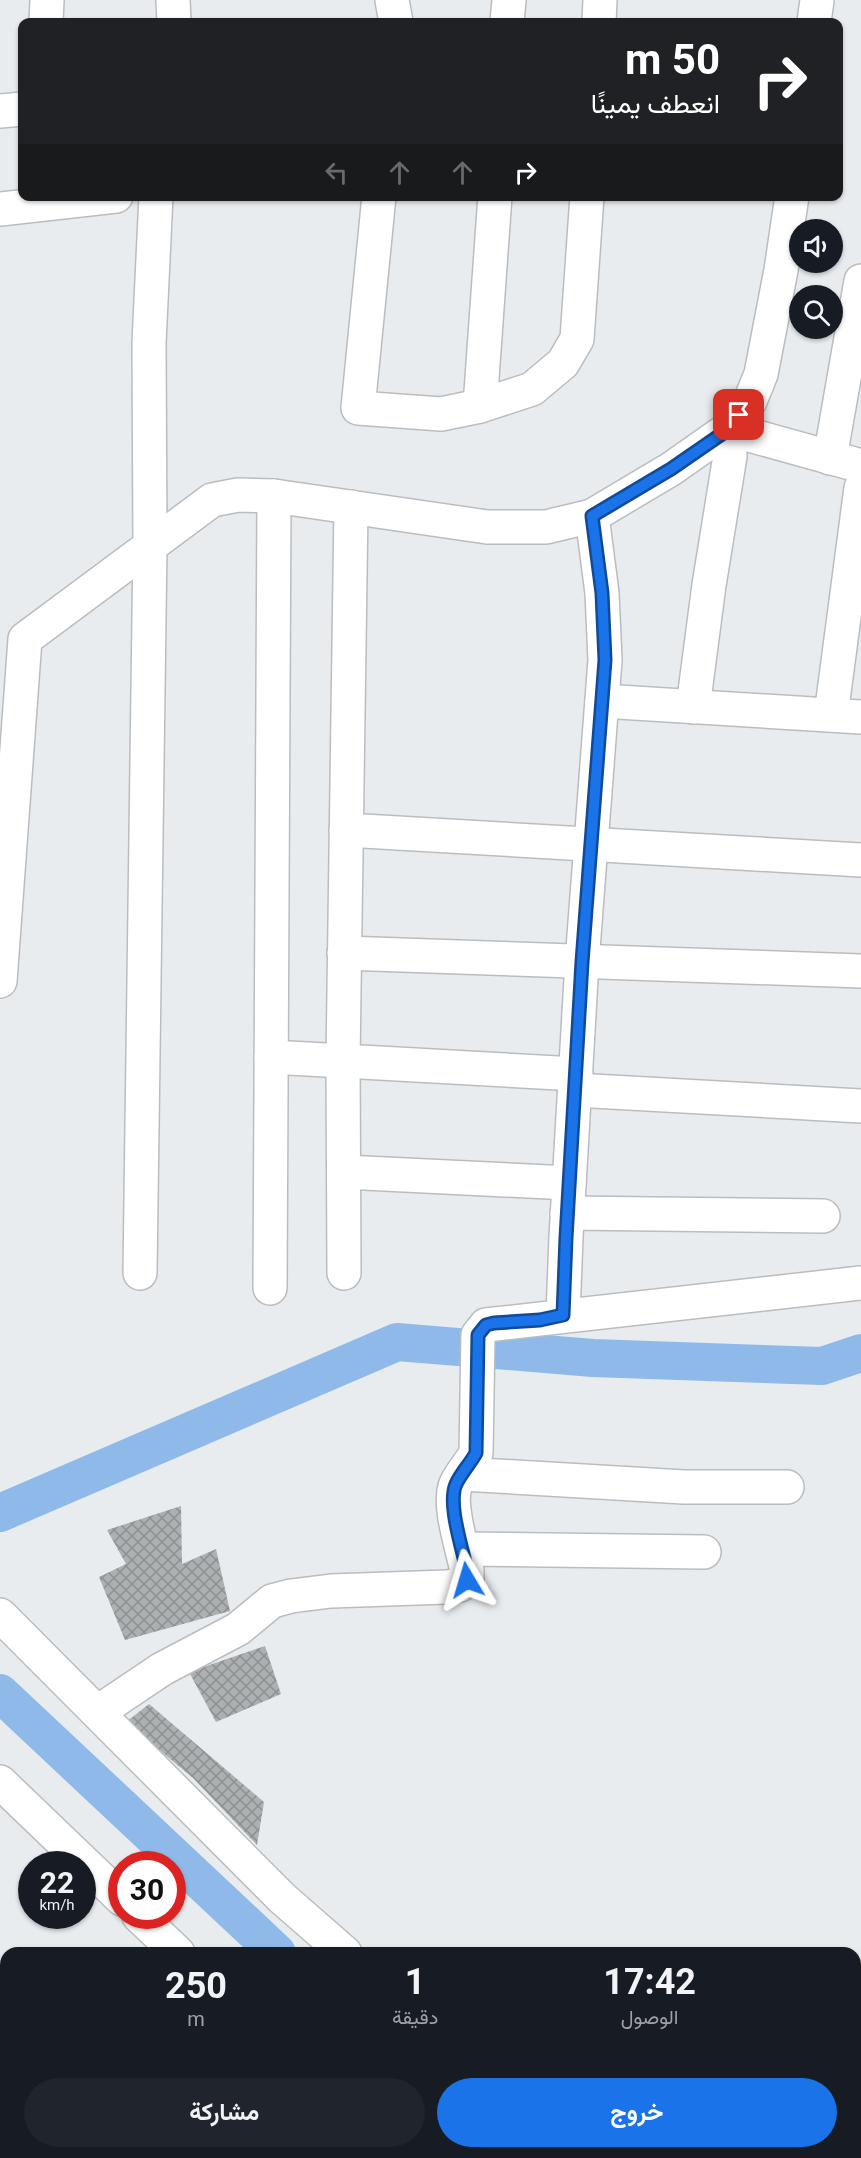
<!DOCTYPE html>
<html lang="ar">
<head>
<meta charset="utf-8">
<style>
  body { margin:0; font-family:Roboto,Vazirmatn,sans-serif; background:#20242c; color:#f1f3f6; direction:rtl; height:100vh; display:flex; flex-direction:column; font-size:22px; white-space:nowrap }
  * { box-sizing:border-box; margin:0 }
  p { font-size:20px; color:#9ea1a6 }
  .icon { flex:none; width:33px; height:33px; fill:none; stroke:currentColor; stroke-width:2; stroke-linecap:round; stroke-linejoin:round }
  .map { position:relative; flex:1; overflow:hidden; direction:ltr }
  .side { position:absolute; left:0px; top:1947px; width:861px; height:212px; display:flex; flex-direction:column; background:#171b24; border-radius:18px 18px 0 0; box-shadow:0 2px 4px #0004; direction:rtl }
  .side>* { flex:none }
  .top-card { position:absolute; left:18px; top:18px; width:825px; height:183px; border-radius:12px; box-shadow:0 2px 4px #0004; direction:rtl; background:#202124; color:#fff; overflow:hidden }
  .controls { position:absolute; left:789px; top:219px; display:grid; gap:12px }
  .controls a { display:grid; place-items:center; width:54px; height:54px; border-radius:50%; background:#171b24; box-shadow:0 2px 4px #0004; font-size:30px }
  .speed { position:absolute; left:18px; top:1851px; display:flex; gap:12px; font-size:30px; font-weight:700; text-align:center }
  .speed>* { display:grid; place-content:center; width:78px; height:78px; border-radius:50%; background:#171b24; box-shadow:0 2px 4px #0004; line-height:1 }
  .speed small { font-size:15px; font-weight:400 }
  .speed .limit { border:9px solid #d22; background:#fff; color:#111 }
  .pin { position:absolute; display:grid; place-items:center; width:51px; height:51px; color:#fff; margin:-26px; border-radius:12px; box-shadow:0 3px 9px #0006 }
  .me { position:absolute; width:66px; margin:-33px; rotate:353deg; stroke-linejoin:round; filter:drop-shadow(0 0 4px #0008) }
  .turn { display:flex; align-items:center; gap:21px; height:126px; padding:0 24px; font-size:27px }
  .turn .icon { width:78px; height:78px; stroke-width:2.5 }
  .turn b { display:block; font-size:42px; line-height:51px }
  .lanes { display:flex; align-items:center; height:57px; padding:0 24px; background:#0003; justify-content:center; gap:30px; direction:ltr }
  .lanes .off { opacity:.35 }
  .eta { display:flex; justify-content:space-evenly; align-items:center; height:102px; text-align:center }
  .eta b { font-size:36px; font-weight:700; line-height:42px }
  .button { display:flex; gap:12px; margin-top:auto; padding:12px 24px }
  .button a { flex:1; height:69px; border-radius:36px; background:#1a73e8; color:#fff; font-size:24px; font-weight:700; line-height:69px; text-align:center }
  .button a+a { background:#20242c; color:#f1f3f6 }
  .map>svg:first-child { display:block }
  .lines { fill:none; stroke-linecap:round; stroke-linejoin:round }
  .canal { stroke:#8eb9e8; stroke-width:38 }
  .building { fill:url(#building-cross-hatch) }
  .street-casing { stroke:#babdc0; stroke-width:36 }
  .secondary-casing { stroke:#babdc0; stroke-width:36 }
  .street { stroke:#fff; stroke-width:33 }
  .secondary { stroke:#fff; stroke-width:33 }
  .route-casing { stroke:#114b97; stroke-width:15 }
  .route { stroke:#1a73e8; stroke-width:10 }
</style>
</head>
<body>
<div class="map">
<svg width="861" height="2158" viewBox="0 0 861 2158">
  <defs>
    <pattern id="building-cross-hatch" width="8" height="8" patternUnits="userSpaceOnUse" patternTransform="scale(1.5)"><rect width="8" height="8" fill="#acb0b2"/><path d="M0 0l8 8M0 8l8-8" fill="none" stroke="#8c9091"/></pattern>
  </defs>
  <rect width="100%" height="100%" fill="#e8ecef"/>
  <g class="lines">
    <g class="canal">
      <polyline points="0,1513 397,1342 593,1358 822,1366 861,1353"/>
      <polyline points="0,1693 277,1953"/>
      <polyline points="500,2152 506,2158"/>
    </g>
  </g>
  <g class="building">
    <polygon points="181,1506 182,1564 216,1549 230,1611 125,1640 99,1577 126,1564 107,1530"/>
    <polygon points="265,1646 281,1694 216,1722 189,1672"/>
    <polygon points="149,1704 264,1802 257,1845 193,1778 126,1722"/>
  </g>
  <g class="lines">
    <g class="street-casing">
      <g id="street">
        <polyline points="173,0 174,22"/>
        <polyline points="392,0 396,22"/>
        <polyline points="46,22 47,0"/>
        <polyline points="507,22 509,0"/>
        <polyline points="599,22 600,0"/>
        <polyline points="814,22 817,0"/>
        <polyline points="0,111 22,109"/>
        <polyline points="379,196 358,408 441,414 480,406 532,389 563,363 577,339 587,196"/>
        <polyline points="0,209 116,196"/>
        <polyline points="480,406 495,196"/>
        <polyline points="830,458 861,281"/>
        <polyline points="602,701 861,717"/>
        <polyline points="693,707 709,585 730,456 728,429 861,466"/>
        <polyline points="831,715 861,488"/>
        <polyline points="346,830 861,860"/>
        <polyline points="344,953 861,971"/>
        <polyline points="0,981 25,639 212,500 238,495 274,496"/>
        <polyline points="271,1057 576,1074"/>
        <polyline points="575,1090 861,1106"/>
        <polyline points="344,1172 569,1183"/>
        <polyline points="567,1213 823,1216"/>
        <polyline points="140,1273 150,544 149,343 156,196"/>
        <polyline points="344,1273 343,1060 351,507"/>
        <polyline points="270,1288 274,496 487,527 546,527 592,516 671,469 728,429 750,401 761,374 781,270 792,196"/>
        <polyline points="563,1315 566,1237 582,962 605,660 602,593 592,516"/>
        <polyline points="463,1474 684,1487 787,1487"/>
        <polyline points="463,1549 704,1552"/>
        <polyline points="0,1615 282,1898 345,1953"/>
        <path d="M 98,1712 L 162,1669 L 238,1629 L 272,1601 L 291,1596 L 331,1591 L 446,1587 L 460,1585 L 467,1580 L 467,1571 C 463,1550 447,1504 456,1484 C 461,1473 470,1464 476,1453 L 478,1335 L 486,1325 L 861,1283"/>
        <polyline points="560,2152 565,2158"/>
      </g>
    </g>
    <g class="secondary-casing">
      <g id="secondary">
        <polyline points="0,1782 122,1899"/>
        <polyline points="139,1916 178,1953"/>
        <polyline points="387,2152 393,2158"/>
      </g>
    </g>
    <use href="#street" class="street"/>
    <use href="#secondary" class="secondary"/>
  </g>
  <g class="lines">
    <g class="route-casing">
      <path id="route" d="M 467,1580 L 467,1571 C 463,1550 447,1504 456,1484 C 461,1473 470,1464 476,1453 L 478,1335 L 486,1325 L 494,1323 L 540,1320 L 563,1315 L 566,1238 L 582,962 L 605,660 L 602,593 L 592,516 L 671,469 L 729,429 L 739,415"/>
    </g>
    <use href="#route" class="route"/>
  </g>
</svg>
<div class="controls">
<a><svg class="icon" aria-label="sound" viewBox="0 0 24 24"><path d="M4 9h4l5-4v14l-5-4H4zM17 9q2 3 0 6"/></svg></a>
<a><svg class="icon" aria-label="search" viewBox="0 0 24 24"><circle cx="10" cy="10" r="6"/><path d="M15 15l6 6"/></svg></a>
</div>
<div class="speed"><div>22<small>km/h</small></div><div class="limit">30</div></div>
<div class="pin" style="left:739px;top:415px;background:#d93025"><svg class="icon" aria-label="arrive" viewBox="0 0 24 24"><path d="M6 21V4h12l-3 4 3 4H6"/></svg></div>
<svg class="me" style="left:467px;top:1580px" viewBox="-20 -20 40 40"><path d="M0-17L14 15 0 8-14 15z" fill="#1a73e8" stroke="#fff" stroke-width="4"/></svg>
<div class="top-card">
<div class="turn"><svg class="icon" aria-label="right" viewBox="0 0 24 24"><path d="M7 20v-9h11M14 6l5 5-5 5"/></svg><div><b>50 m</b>انعطف يمينًا</div></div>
<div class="lanes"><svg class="icon off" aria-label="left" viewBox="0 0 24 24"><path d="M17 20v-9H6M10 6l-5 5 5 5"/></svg><svg class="icon off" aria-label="ahead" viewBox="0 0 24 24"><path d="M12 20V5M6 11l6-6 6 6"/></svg><svg class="icon off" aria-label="ahead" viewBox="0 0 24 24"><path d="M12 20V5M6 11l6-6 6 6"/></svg><svg class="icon" aria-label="right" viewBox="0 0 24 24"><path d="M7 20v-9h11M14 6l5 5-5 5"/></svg></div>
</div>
<section class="side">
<div class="eta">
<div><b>17:42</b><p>الوصول</p></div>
<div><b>1</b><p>دقيقة</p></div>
<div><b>250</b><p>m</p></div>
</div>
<div class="button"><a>خروج</a><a>مشاركة</a></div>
</section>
</div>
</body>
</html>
